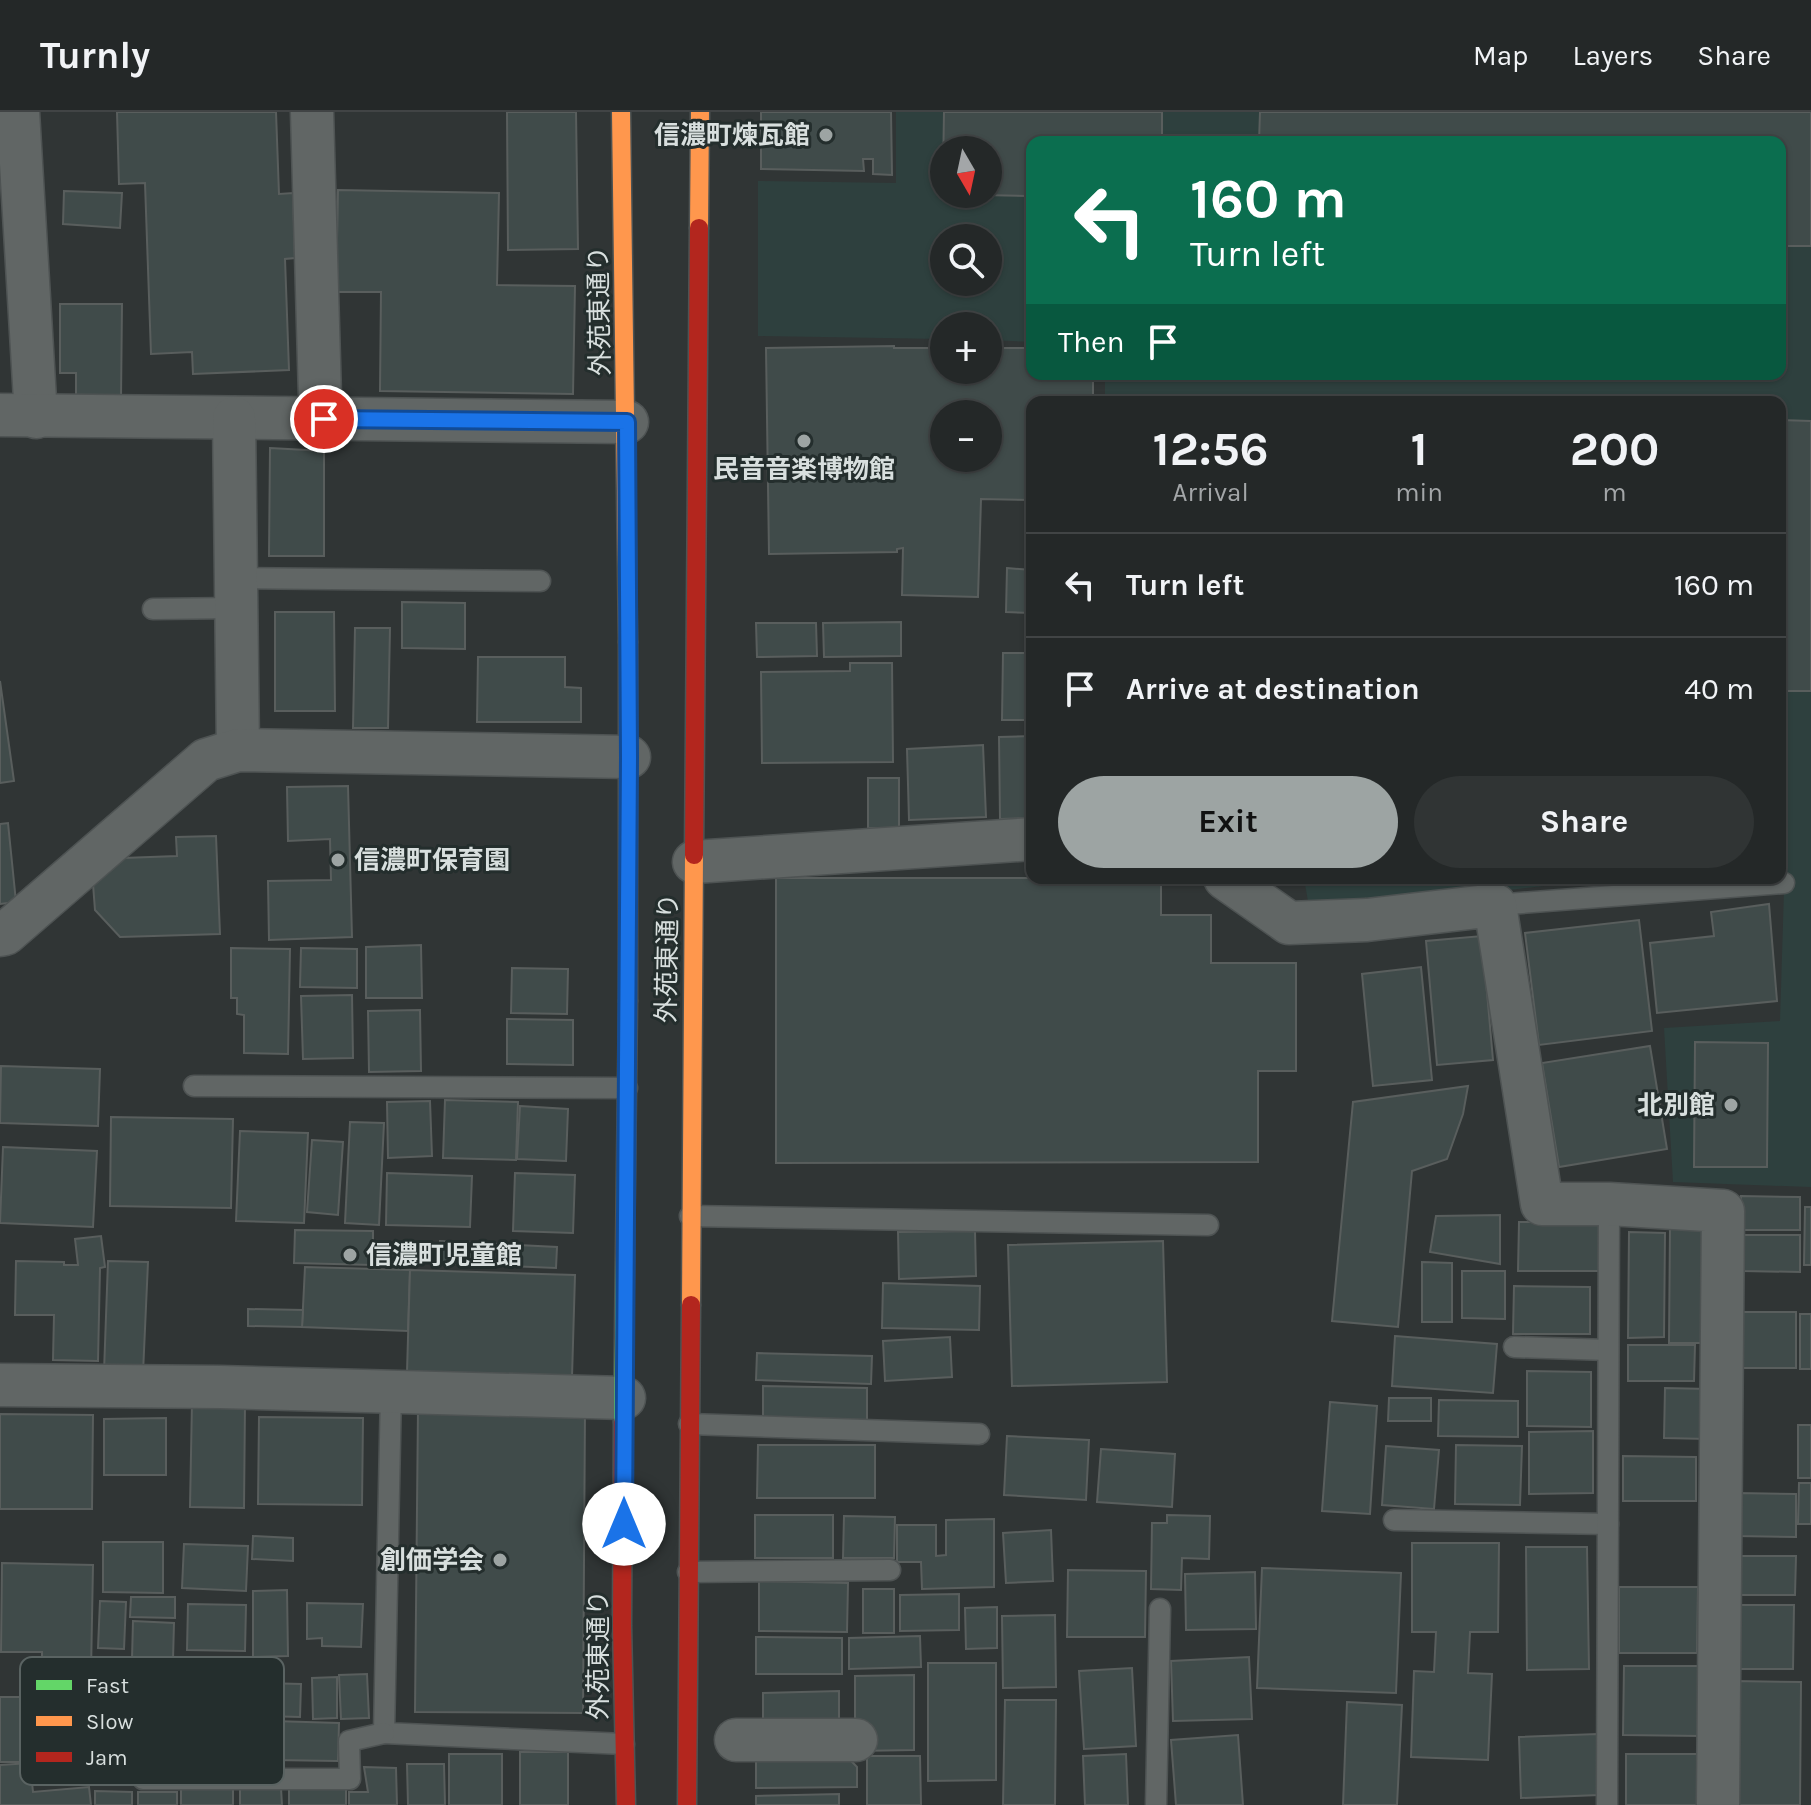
<!DOCTYPE html>
<html lang="en">
<head>
<meta charset="utf-8">
<style>
  body { margin:0; font-family:Karla,"Noto Sans JP",sans-serif; background:#303434; color:#f1f3f6; height:100vh; display:flex; flex-direction:column; font-size:30px; white-space:nowrap }
  * { box-sizing:border-box; margin:0 }
  p { font-size:26px; color:#a3a6a8 }
  .icon { flex:none; width:44px; height:44px; fill:none; stroke:currentColor; stroke-width:2; stroke-linecap:round; stroke-linejoin:round }
  .map { position:relative; flex:1; overflow:hidden }
  .side { position:absolute; left:1026px; top:284px; width:760px; height:488px; display:flex; flex-direction:column; background:#242828; border-radius:16px; box-shadow:0 2px 6px #0004,0 0 0 2px #414445 }
  .side>* { flex:none }
  .guide { position:absolute; left:1026px; top:24px; width:760px; height:244px; border-radius:16px; box-shadow:0 2px 6px #0004,0 0 0 2px #414445; background:#0b6e4f; color:#fff; overflow:hidden }
  .needle { width:52px; rotate:171deg }
  .fabs { position:absolute; left:930px; top:24px; display:grid; gap:16px }
  .fabs a { display:grid; place-items:center; width:72px; height:72px; border-radius:50%; background:#242828; box-shadow:0 2px 6px #0004,0 0 0 2px #414445; font-size:40px }
  .pin { position:absolute; display:grid; place-items:center; width:68px; height:68px; color:#fff; margin:-34px; border:4px solid #fff; border-radius:50%; box-shadow:0 2px 8px #0007 }
  .me { position:absolute; width:88px; margin:-44px; rotate:0deg; stroke-linejoin:round; filter:drop-shadow(0 0 6px #0008) }
  .turn { display:flex; align-items:center; gap:28px; height:168px; padding:0 32px; font-size:36px }
  .turn .icon { width:104px; height:104px; stroke-width:2.5 }
  .turn b { display:block; font-size:56px; line-height:68px }
  .then { display:flex; align-items:center; height:76px; padding:0 32px; background:#0003; gap:16px; font-size:30px }
  .eta { display:flex; justify-content:space-evenly; align-items:center; height:136px; text-align:center }
  .eta b { font-size:48px; font-weight:700; line-height:56px }
  .cta { display:flex; gap:16px; margin-top:auto; padding:16px 32px }
  .cta a { flex:1; height:92px; border-radius:48px; background:#9da4a3; color:#111; font-size:32px; font-weight:700; line-height:92px; text-align:center }
  .cta a+a { background:#303434; color:#f1f3f6 }
  ul { padding:0; list-style:none }
  li { display:flex; align-items:center; gap:24px; height:104px; padding:0 32px; border-top:2px solid #414445 }
  li div { flex:1 }
  li b { display:block; font-size:30px }
  li em { font-style:normal }
  header { display:flex; align-items:center; gap:48px; box-sizing:border-box; height:112px; padding:0 40px; background:#242828; border-bottom:2px solid #414445 }
  header strong { font-size:38px }
  nav { display:flex; gap:44px; margin-inline-start:auto; font-size:28px }
  .map>svg:first-child { display:block }
  .built { fill:#2e403e; fill-rule:evenodd }
  .building { fill:#404b4a; stroke:#595e5d; stroke-width:2; fill-rule:evenodd }
  .lines { fill:none; stroke-linecap:round; stroke-linejoin:round }
  .lane-casing { stroke:#4e5353; stroke-width:23 }
  .street-casing { stroke:#4e5353; stroke-width:45 }
  .fast-casing { stroke:#4e5353; stroke-width:21 }
  .slow-casing { stroke:#4e5353; stroke-width:21 }
  .jam-casing { stroke:#4e5353; stroke-width:21 }
  .lane { stroke:#616665; stroke-width:20 }
  .street { stroke:#616665; stroke-width:42 }
  .fast { stroke:#63d668; stroke-width:18 }
  .slow { stroke:#ff974d; stroke-width:18 }
  .jam { stroke:#b3261e; stroke-width:18 }
  .route-casing { stroke:#114b97; stroke-width:20 }
  .route { stroke:#1a73e8; stroke-width:14 }
  .poi-dot { fill:#9da4a3; stroke:#242e2d; stroke-width:3 }
  .labels { text-anchor:middle; stroke-width:6; stroke-linejoin:round; paint-order:stroke }
  .poi-label { font-size:26px; font-weight:bold; fill:#d8dfde; stroke:#242e2d; text-anchor:end }
  .street-label { font-size:26px; fill:#d8dfde; stroke:#242e2d }
  .key { fill:#242e2d; stroke:#5a6362; stroke-width:2 }
  .key-label { font-size:22px; fill:#d8dfde }
</style>
</head>
<body>
<header>
<strong>Turnly</strong>
<nav><a>Map</a><a>Layers</a><a>Share</a></nav>
</header>
<div class="map">
<svg width="1811" height="1693" viewBox="0 0 1811 1693">
  <rect width="100%" height="100%" fill="#303535"/>
  <g class="built">
    <path d="M 896,0 L 1811,0 L 1811,1075 L 1673,1070 L 1664,916 L 1780,909 L 1785,747 L 1780,747 L 1780,290 L 1105,290 L 1105,262 L 1780,262 L 1780,30 L 1032,30 L 1032,230 L 988,228 L 988,214 L 944,214 L 944,227 L 758,224 L 758,69 L 896,71 ZM 944,38 L 988,38 L 988,82 L 944,82 ZM 944,126 L 988,126 L 988,170 L 944,170 Z"/>
    <polygon points="1304,766 1612,766 1310,801"/>
  </g>
  <g class="building">
    <polygon points="117,0 276,0 279,82 293,81 295,146 285,147 289,258 193,262 192,240 151,242 145,71 119,72"/>
    <polygon points="507,0 576,0 578,137 508,138"/>
    <polygon points="761,0 891,0 892,63 873,62 873,47 863,47 864,59 761,57"/>
    <polygon points="944,0 1162,0 1162,30 1032,30 1032,123 1027,123 1027,84 981,83 988,82 988,38 944,38 943,60"/>
    <polygon points="1260,0 1811,0 1811,134 1780,134 1780,30 1259,30"/>
    <polygon points="338,78 499,81 497,173 575,174 573,282 380,279 381,180 336,180"/>
    <polygon points="64,79 122,81 120,116 63,112"/>
    <polygon points="60,192 122,192 121,287 76,286 76,261 60,261"/>
    <path d="M 894,234 L 894,236 L 944,236 L 944,258 L 988,258 L 988,236 L 1032,236 L 1032,262 L 1093,262 L 1093,290 L 1032,290 L 1032,388 L 981,387 L 978,485 L 902,483 L 903,436 L 897,437 L 897,440 L 769,442 L 766,236 ZM 944,302 L 988,302 L 988,346 L 944,346 Z"/>
    <polygon points="1780,308 1811,309 1811,579 1780,579"/>
    <polygon points="270,336 324,339 324,444 269,444"/>
    <polygon points="1032,403 1032,447 1031,447 1028,404"/>
    <polygon points="1007,456 1032,458 1032,501 1006,500"/>
    <polygon points="402,490 465,491 465,537 402,536"/>
    <polygon points="275,500 334,500 335,599 275,599"/>
    <polygon points="901,510 901,544 824,545 823,511"/>
    <polygon points="756,511 816,511 817,544 757,545"/>
    <polygon points="355,516 390,516 388,616 353,616"/>
    <polygon points="1003,541 1032,541 1032,608 1002,608"/>
    <polygon points="478,545 565,545 565,575 581,576 581,610 477,610"/>
    <polygon points="850,551 892,551 893,650 762,651 761,560 850,559"/>
    <polygon points="0,569 14,669 0,671"/>
    <polygon points="1032,624 1032,706 1000,707 999,625"/>
    <polygon points="983,633 986,705 909,708 907,637"/>
    <rect x="868" y="666" width="31" height="50"/>
    <polygon points="348,674 352,825 269,828 268,769 331,768 330,727 288,729 287,675"/>
    <polygon points="8,711 16,790 0,792 0,712"/>
    <polygon points="216,724 220,822 120,825 95,798 93,772 123,746 177,744 176,725"/>
    <polygon points="776,766 1161,766 1161,803 1211,803 1211,851 1296,851 1296,959 1258,959 1258,1050 776,1051"/>
    <polygon points="1769,792 1777,889 1657,901 1650,831 1714,824 1711,800"/>
    <polygon points="1639,808 1652,919 1539,933 1525,821"/>
    <polygon points="1482,824 1493,948 1437,953 1426,829"/>
    <polygon points="421,833 422,886 366,886 366,835"/>
    <polygon points="231,836 290,837 288,942 244,941 244,903 237,902 237,886 231,886"/>
    <polygon points="301,836 357,837 357,876 300,875"/>
    <polygon points="1421,855 1432,968 1373,974 1362,862"/>
    <polygon points="512,856 568,857 567,902 511,901"/>
    <polygon points="352,883 353,946 303,947 301,884"/>
    <polygon points="420,898 421,959 369,960 368,899"/>
    <polygon points="507,907 573,908 573,953 507,952"/>
    <polygon points="1695,930 1768,931 1767,1055 1694,1055"/>
    <polygon points="1650,934 1667,1037 1559,1055 1542,951"/>
    <polygon points="1,954 100,957 98,1014 0,1011"/>
    <polygon points="1468,974 1463,1002 1447,1047 1412,1059 1398,1215 1332,1209 1353,990"/>
    <polygon points="445,988 518,990 516,1048 443,1046"/>
    <polygon points="430,989 432,1044 388,1046 387,990"/>
    <polygon points="520,994 568,997 566,1049 517,1047"/>
    <polygon points="111,1005 233,1007 231,1096 110,1094"/>
    <polygon points="350,1010 384,1011 379,1113 345,1111"/>
    <polygon points="240,1019 308,1021 304,1111 236,1109"/>
    <polygon points="312,1028 343,1030 338,1103 307,1100"/>
    <polygon points="3,1035 97,1039 93,1115 0,1111"/>
    <polygon points="387,1061 472,1064 470,1115 386,1113"/>
    <polygon points="515,1061 575,1063 573,1121 513,1119"/>
    <polygon points="1741,1084 1800,1085 1800,1118 1741,1118"/>
    <polygon points="1805,1095 1811,1095 1811,1153 1804,1153"/>
    <polygon points="1500,1103 1500,1152 1430,1140 1436,1104"/>
    <polygon points="1519,1110 1599,1110 1599,1159 1518,1159"/>
    <polygon points="1670,1115 1706,1115 1705,1231 1669,1231"/>
    <polygon points="295,1118 373,1119 373,1153 294,1151"/>
    <polygon points="975,1119 976,1164 899,1167 898,1120"/>
    <polygon points="1629,1120 1665,1121 1664,1225 1628,1226"/>
    <polygon points="1744,1123 1800,1123 1800,1160 1743,1159"/>
    <polygon points="101,1124 105,1155 100,1156 98,1249 53,1248 54,1203 15,1203 16,1149 64,1150 64,1153 78,1153 75,1127"/>
    <polygon points="440,1129 557,1135 556,1156 438,1151"/>
    <polygon points="1163,1129 1167,1270 1012,1274 1008,1133"/>
    <polygon points="108,1149 148,1150 143,1261 104,1260"/>
    <polygon points="1422,1150 1452,1151 1452,1210 1422,1210"/>
    <polygon points="305,1155 410,1158 408,1219 302,1215"/>
    <polygon points="410,1158 575,1163 572,1265 407,1260"/>
    <polygon points="1462,1159 1505,1159 1505,1207 1462,1206"/>
    <polygon points="883,1171 980,1174 979,1218 882,1216"/>
    <polygon points="1514,1174 1590,1175 1590,1222 1513,1222"/>
    <polygon points="248,1197 303,1198 302,1215 248,1214"/>
    <rect x="1740" y="1200" width="56" height="56"/>
    <rect x="1800" y="1202" width="11" height="55"/>
    <polygon points="1395,1224 1497,1232 1493,1281 1392,1274"/>
    <polygon points="950,1225 952,1265 885,1269 883,1229"/>
    <polygon points="1628,1233 1695,1233 1694,1269 1628,1269"/>
    <polygon points="757,1241 872,1244 871,1272 756,1268"/>
    <polygon points="1527,1259 1591,1260 1591,1315 1527,1314"/>
    <polygon points="763,1274 867,1276 867,1310 763,1308"/>
    <polygon points="1665,1276 1708,1277 1708,1327 1664,1326"/>
    <polygon points="1389,1286 1431,1286 1431,1309 1388,1309"/>
    <polygon points="1439,1288 1518,1289 1518,1325 1438,1324"/>
    <polygon points="192,1290 245,1291 244,1396 190,1395"/>
    <polygon points="1330,1290 1377,1294 1370,1402 1322,1399"/>
    <polygon points="418,1296 585,1297 583,1601 415,1600"/>
    <polygon points="0,1302 93,1303 92,1397 0,1397"/>
    <polygon points="259,1305 363,1306 362,1393 258,1392"/>
    <polygon points="166,1306 166,1363 104,1363 104,1307"/>
    <rect x="1798" y="1313" width="13" height="53"/>
    <polygon points="1593,1319 1593,1381 1529,1382 1529,1320"/>
    <polygon points="1007,1324 1089,1328 1086,1388 1004,1383"/>
    <polygon points="758,1333 875,1333 875,1386 757,1386"/>
    <polygon points="1456,1333 1522,1334 1520,1393 1455,1392"/>
    <polygon points="1386,1334 1439,1338 1434,1397 1382,1393"/>
    <polygon points="1101,1337 1175,1342 1172,1395 1097,1390"/>
    <polygon points="1623,1344 1696,1345 1696,1389 1623,1389"/>
    <polygon points="1799,1371 1811,1371 1811,1412 1798,1412"/>
    <polygon points="1737,1381 1796,1382 1796,1425 1737,1424"/>
    <rect x="755" y="1403" width="78" height="43"/>
    <polygon points="1167,1403 1210,1404 1209,1447 1182,1446 1181,1478 1151,1477 1152,1411 1167,1411"/>
    <polygon points="844,1404 895,1405 894,1446 843,1446"/>
    <polygon points="994,1407 994,1475 922,1477 921,1450 897,1450 897,1413 936,1413 936,1444 946,1443 946,1408"/>
    <polygon points="1051,1418 1053,1469 1006,1471 1003,1421"/>
    <polygon points="253,1424 293,1426 293,1449 252,1447"/>
    <polygon points="103,1430 163,1430 163,1481 103,1480"/>
    <polygon points="1412,1431 1499,1431 1498,1520 1470,1520 1468,1561 1492,1562 1488,1648 1411,1645 1414,1559 1434,1560 1436,1520 1412,1520"/>
    <polygon points="184,1432 248,1434 246,1479 182,1476"/>
    <polygon points="1526,1435 1587,1435 1589,1557 1527,1558"/>
    <polygon points="1734,1444 1796,1444 1795,1483 1734,1483"/>
    <polygon points="2,1451 93,1453 91,1560 42,1559 42,1540 1,1540"/>
    <polygon points="1262,1456 1401,1461 1396,1581 1257,1576"/>
    <polygon points="1068,1458 1146,1459 1145,1525 1067,1525"/>
    <polygon points="1255,1460 1256,1517 1186,1518 1185,1462"/>
    <polygon points="759,1469 848,1471 847,1520 759,1519"/>
    <polygon points="1619,1475 1698,1475 1697,1541 1619,1541"/>
    <rect x="863" y="1477" width="31" height="44"/>
    <polygon points="287,1478 288,1544 253,1545 253,1479"/>
    <polygon points="959,1482 959,1518 900,1519 900,1483"/>
    <polygon points="131,1485 175,1485 175,1506 130,1505"/>
    <polygon points="100,1489 126,1490 124,1537 98,1536"/>
    <polygon points="307,1491 363,1492 361,1535 322,1534 322,1526 307,1527"/>
    <polygon points="188,1492 246,1493 245,1539 187,1538"/>
    <polygon points="1739,1493 1794,1493 1793,1557 1738,1557"/>
    <polygon points="997,1495 997,1536 966,1537 965,1496"/>
    <polygon points="1055,1503 1056,1575 1003,1576 1002,1504"/>
    <polygon points="133,1509 174,1511 173,1548 132,1547"/>
    <polygon points="920,1524 921,1555 849,1557 849,1526"/>
    <polygon points="756,1525 842,1526 842,1562 756,1562"/>
    <polygon points="1249,1545 1252,1607 1173,1609 1171,1549"/>
    <polygon points="928,1551 996,1551 996,1668 928,1669"/>
    <polygon points="1624,1554 1702,1554 1701,1624 1623,1623"/>
    <polygon points="1132,1556 1136,1634 1084,1637 1079,1559"/>
    <polygon points="367,1562 369,1606 341,1607 339,1563"/>
    <polygon points="914,1563 914,1638 855,1639 855,1564"/>
    <polygon points="337,1565 337,1606 313,1607 312,1566"/>
    <polygon points="1733,1569 1801,1570 1800,1693 1732,1693"/>
    <polygon points="227,1570 301,1572 300,1605 226,1603"/>
    <polygon points="839,1579 839,1620 763,1621 763,1581"/>
    <rect x="0" y="1585" width="90" height="65"/>
    <polygon points="1005,1588 1056,1588 1055,1693 1003,1693"/>
    <polygon points="1347,1590 1402,1593 1397,1693 1343,1693"/>
    <polygon points="273,1609 339,1611 338,1649 273,1648"/>
    <polygon points="1597,1622 1599,1683 1521,1686 1519,1625"/>
    <polygon points="1238,1623 1243,1693 1176,1693 1171,1628"/>
    <polygon points="837,1634 857,1655 857,1675 756,1676 756,1635"/>
    <rect x="520" y="1640" width="48" height="53"/>
    <rect x="449" y="1642" width="53" height="51"/>
    <polygon points="1126,1642 1128,1693 1085,1693 1083,1644"/>
    <rect x="1626" y="1642" width="74" height="51"/>
    <polygon points="867,1644 920,1644 921,1693 867,1693"/>
    <polygon points="30,1651 33,1680 89,1675 91,1693 0,1693 0,1653"/>
    <polygon points="407,1652 444,1652 445,1693 408,1693"/>
    <polygon points="364,1655 396,1656 397,1693 349,1693 349,1680 368,1680"/>
    <polygon points="233,1674 233,1693 181,1693 181,1675"/>
    <rect x="289" y="1675" width="57" height="18"/>
    <polygon points="240,1676 281,1676 282,1693 240,1693"/>
    <polygon points="95,1679 132,1680 132,1693 95,1693"/>
    <rect x="138" y="1680" width="39" height="13"/>
    <polygon points="839,1682 839,1693 756,1693 756,1684"/>
  </g>
  <g class="lines">
    <g class="lane-casing">
      <g id="lane">
        <polyline points="236,466 540,469"/>
        <polyline points="153,497 236,496"/>
        <polyline points="1495,793 1784,771"/>
        <polyline points="194,974 627,976"/>
        <polyline points="690,1104 1208,1113"/>
        <polyline points="1514,1235 1608,1238"/>
        <polyline points="391,1279 384,1621 624,1632"/>
        <polyline points="689,1312 979,1322"/>
        <polyline points="1394,1408 1608,1412"/>
        <polyline points="688,1460 890,1458"/>
        <polyline points="143,1667 350,1667 349,1629 384,1621"/>
        <polyline points="1156,1693 1160,1497"/>
        <polyline points="1607,1693 1609,1092"/>
      </g>
    </g>
    <g class="street-casing">
      <g id="street">
        <polyline points="18,0 36,305"/>
        <polyline points="312,0 320,285 324,307"/>
        <polyline points="0,303 627,310"/>
        <polyline points="234,306 238,638"/>
        <polyline points="694,750 1032,727"/>
        <polyline points="1225,766 1289,811 1367,808 1495,793 1542,1092 1609,1092 1723,1099 1718,1693"/>
        <polyline points="0,823 5,822 206,648 238,638 629,645"/>
        <polyline points="0,1273 220,1275 624,1286"/>
        <polyline points="736,1628 856,1628"/>
      </g>
    </g>
    <g class="fast-casing">
      <polyline id="fast" points="623,1310 628,889"/>
    </g>
    <g class="slow-casing">
      <g id="slow">
        <polyline points="621,0 628,530"/>
        <polyline points="699,116 700,0"/>
        <polyline points="691,1193 694,743"/>
      </g>
    </g>
    <g class="jam-casing">
      <g id="jam">
        <polyline points="628,530 628,889"/>
        <polyline points="694,743 699,116"/>
        <polyline points="623,1310 622,1514 626,1693"/>
        <polyline points="687,1693 691,1193"/>
      </g>
    </g>
    <use href="#lane" class="lane"/>
    <use href="#street" class="street"/>
    <use href="#fast" class="fast"/>
    <use href="#slow" class="slow"/>
    <use href="#jam" class="jam"/>
  </g>
  <g class="lines">
    <g class="route-casing">
      <polyline id="route" points="324,307 627,310 629,645 624,1412"/>
    </g>
    <use href="#route" class="route"/>
  </g>
  <g class="poi-dot">
    <circle cx="826" cy="23" r="8"/>
    <circle cx="804" cy="329" r="8"/>
    <circle cx="338" cy="748" r="8"/>
    <circle cx="1731" cy="993" r="8"/>
    <circle cx="350" cy="1143" r="8"/>
    <circle cx="500" cy="1448" r="8"/>
  </g>
  <g class="labels">
    <g class="poi-label">
      <text x="810" y="32">信濃町煉瓦館</text>
      <text x="804" y="366" text-anchor="middle">民音音楽博物館</text>
      <text x="354" y="757" text-anchor="start">信濃町保育園</text>
      <text x="1715" y="1002">北別館</text>
      <text x="366" y="1152" text-anchor="start">信濃町児童館</text>
      <text x="484" y="1457">創価学会</text>
    </g>
    <g class="street-label">
      <text transform="translate(599 199) rotate(-91)" y="9">外苑東通り</text>
      <text transform="translate(667 846) rotate(-89)" y="9">外苑東通り</text>
      <text transform="translate(598 1543) rotate(-90)" y="9">外苑東通り</text>
    </g>
  </g>
  <rect x="20" y="1545" width="264" height="128" rx="12" class="key"/>
  <rect x="36" y="1568" width="36" height="10" fill="#63d668"/>
  <rect x="36" y="1604" width="36" height="10" fill="#ff974d"/>
  <rect x="36" y="1640" width="36" height="10" fill="#b3261e"/>
  <g class="key-label">
    <text x="86" y="1581">Fast</text>
    <text x="86" y="1617">Slow</text>
    <text x="86" y="1653">Jam</text>
  </g>
</svg>
<div class="fabs">
<a><svg class="needle" viewBox="-14 -14 28 28"><path d="M0-13l5 13h-10z" fill="#e53935"/><path d="M0 13l5-13h-10z" fill="#a3a6a8"/></svg></a>
<a><svg class="icon" aria-label="search" viewBox="0 0 24 24"><circle cx="10" cy="10" r="6"/><path d="M15 15l6 6"/></svg></a>
<a>+</a>
<a>−</a>
</div>
<div class="pin" style="left:324px;top:307px;background:#d93025"><svg class="icon" aria-label="arrive" viewBox="0 0 24 24"><path d="M6 21V4h12l-3 4 3 4H6"/></svg></div>
<svg class="me" style="left:624px;top:1412px" viewBox="-20 -20 40 40"><circle r="19" fill="#fff"/><path d="M0-13L10 11 0 6-10 11z" fill="#1a73e8"/></svg>
<div class="guide">
<div class="turn"><svg class="icon" aria-label="left" viewBox="0 0 24 24"><path d="M17 20v-9H6M10 6l-5 5 5 5"/></svg><div><b>160 m</b>Turn left</div></div>
<div class="then">Then<svg class="icon" aria-label="arrive" viewBox="0 0 24 24"><path d="M6 21V4h12l-3 4 3 4H6"/></svg></div>
</div>
<section class="side">
<div class="eta">
<div><b>12:56</b><p>Arrival</p></div>
<div><b>1</b><p>min</p></div>
<div><b>200</b><p>m</p></div>
</div>
<ul>
<li><svg class="icon" aria-label="left" viewBox="0 0 24 24"><path d="M17 20v-9H6M10 6l-5 5 5 5"/></svg><div><b>Turn left</b></div><em>160 m</em></li>
<li><svg class="icon" aria-label="arrive" viewBox="0 0 24 24"><path d="M6 21V4h12l-3 4 3 4H6"/></svg><div><b>Arrive at destination</b></div><em>40 m</em></li>
</ul>
<div class="cta"><a>Exit</a><a>Share</a></div>
</section>
</div>
</body>
</html>
